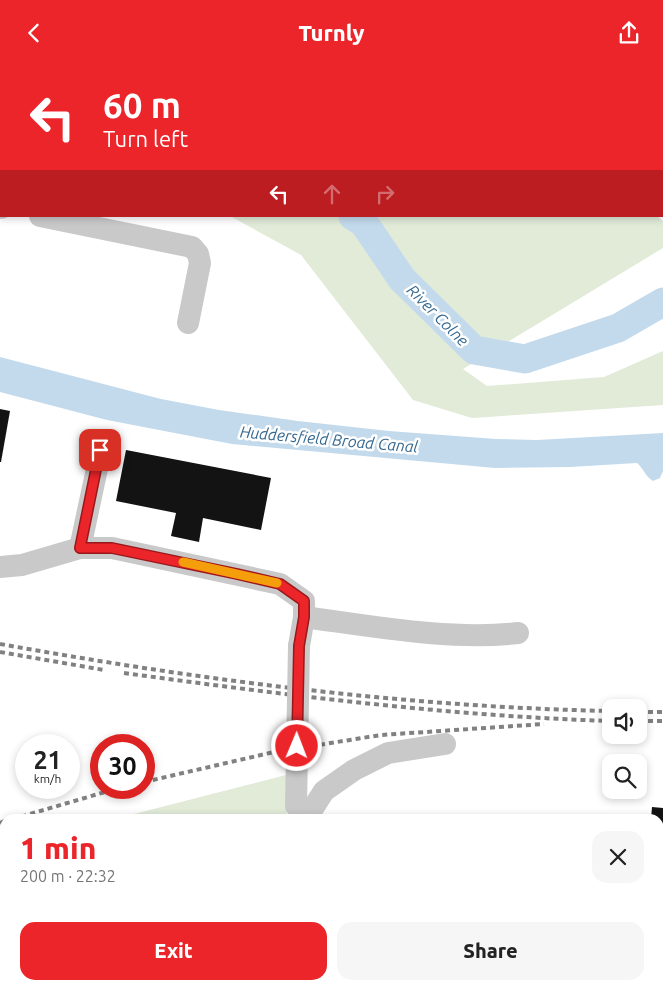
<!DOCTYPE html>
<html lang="en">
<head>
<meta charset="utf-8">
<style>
  body { margin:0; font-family:Ubuntu,sans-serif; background:#f6f6f6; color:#222; height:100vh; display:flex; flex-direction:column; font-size:19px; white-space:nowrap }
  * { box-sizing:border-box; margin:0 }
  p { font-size:16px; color:#767676 }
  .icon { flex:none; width:28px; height:28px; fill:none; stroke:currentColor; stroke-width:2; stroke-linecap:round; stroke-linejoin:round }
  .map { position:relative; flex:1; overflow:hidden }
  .sheet { position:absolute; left:0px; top:749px; width:664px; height:176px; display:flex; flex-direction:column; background:#fff; border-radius:15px 15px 0 0; box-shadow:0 2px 8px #0003 }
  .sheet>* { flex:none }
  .banner { position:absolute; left:0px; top:0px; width:664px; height:152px; box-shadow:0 2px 8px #0003; background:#ec252a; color:#fff; overflow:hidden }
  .buttons { position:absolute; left:602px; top:634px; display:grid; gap:10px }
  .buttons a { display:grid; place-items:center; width:45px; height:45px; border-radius:10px; background:#fff; box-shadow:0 2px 8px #0003; font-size:25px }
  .speed { position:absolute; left:15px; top:669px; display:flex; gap:10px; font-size:25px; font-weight:700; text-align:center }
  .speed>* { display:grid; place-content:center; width:65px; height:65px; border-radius:50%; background:#fff; box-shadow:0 2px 8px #0003; line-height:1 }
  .speed small { font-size:12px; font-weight:400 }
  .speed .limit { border:8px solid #d22; background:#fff; color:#111 }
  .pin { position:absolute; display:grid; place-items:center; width:42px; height:42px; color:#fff; margin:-21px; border-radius:10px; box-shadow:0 2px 8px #0006 }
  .me { position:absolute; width:55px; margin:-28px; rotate:1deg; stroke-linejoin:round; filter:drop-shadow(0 0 4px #0008) }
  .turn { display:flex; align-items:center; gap:18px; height:105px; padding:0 20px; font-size:22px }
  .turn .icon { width:65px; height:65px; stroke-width:2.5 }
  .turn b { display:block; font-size:35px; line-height:42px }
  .lanes { display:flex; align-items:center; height:48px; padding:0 20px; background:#0003; justify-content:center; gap:25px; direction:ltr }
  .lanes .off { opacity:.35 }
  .round { display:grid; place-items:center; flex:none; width:52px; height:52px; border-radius:15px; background:#f6f6f6 }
  .summary { display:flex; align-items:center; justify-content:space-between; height:85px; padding:0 20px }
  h1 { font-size:30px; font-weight:800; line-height:38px; color:#ec252a }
  .action { display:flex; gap:10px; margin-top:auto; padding:10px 20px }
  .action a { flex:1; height:58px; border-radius:15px; background:#ec252a; color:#fff; font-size:20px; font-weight:800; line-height:58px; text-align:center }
  .action a+a { background:#f6f6f6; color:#222 }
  header { display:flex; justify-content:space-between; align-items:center; height:65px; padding:0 20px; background:#ec252a; color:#fff; font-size:22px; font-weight:800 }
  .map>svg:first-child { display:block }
  .green { fill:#e1ebd8 }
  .water { fill:#c3daec }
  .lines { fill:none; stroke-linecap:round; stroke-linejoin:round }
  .river { stroke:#c3daec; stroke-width:29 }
  .building { fill:#131313 }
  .minor { stroke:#c9c9c9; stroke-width:22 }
  .rail { stroke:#818181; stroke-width:4; stroke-dasharray:5 4; stroke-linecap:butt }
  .minor-bridge { stroke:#c9c9c9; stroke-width:22 }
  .route-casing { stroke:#99181b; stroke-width:12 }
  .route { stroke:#ec252a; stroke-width:9 }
  .slow { stroke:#f59e0b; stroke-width:9 }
  .labels { text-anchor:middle; stroke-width:5; stroke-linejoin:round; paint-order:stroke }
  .water-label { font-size:16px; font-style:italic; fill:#376a91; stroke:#fff }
</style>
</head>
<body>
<header><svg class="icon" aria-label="back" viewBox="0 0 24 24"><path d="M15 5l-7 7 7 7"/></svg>Turnly<svg class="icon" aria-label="share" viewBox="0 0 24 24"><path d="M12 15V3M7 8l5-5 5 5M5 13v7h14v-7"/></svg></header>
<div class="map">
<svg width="663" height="924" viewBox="0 0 663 924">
  <rect width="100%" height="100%" fill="#fff"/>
  <g class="green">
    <polygon points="0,0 479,0 480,1 1,1 1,68"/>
    <polygon points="549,0 663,0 663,89 662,1"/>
    <polygon points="230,151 657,151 663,156 663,183 463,304 487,321 604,312 663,286 663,340 472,353 413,335 301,190"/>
    <polygon points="286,710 287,754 131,754 130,750"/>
    <polygon points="183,920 289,920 290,924 213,924"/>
  </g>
  <path class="water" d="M 0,292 L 161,334 L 219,345 L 298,356 L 389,366 L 496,374 L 537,375 L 663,368 L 663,406 L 660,413 L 653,416 C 645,411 644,404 637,398 L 570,402 L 495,403 L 232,379 L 107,355 L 0,327 Z"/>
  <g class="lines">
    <g class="river">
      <polyline points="0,18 1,18"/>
      <polyline points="353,151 364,158 402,214 474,285 525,294 618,263 663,237"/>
    </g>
  </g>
  <g class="building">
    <polygon points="0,344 10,346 1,397 0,397"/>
    <polygon points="126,385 271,413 261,465 203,453 199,477 171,471 176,448 116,436"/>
    <polygon points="652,742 663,743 663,787 659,787 659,754 651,754"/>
    <polygon points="5,786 5,858 0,860 0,788"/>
    <polygon points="663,913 663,924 662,924 659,914"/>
  </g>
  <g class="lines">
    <g class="minor">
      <polyline points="0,143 1,143"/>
      <polyline points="40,151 192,182 198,189 200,198 188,258"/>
      <polyline points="80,483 101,385"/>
      <polyline points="0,502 22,500 80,483 112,483 280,519 304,536 304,552 299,581"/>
      <path d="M 304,552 C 371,561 452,576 518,568"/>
      <polyline points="306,754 324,726 354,705 388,688 445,679"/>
      <polyline points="659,831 663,829"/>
      <polyline points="659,880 663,876"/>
      <polyline points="0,904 5,905"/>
      <polyline points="96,920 119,924"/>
      <polyline points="294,924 294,920"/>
      <polyline points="643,924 644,920"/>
    </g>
    <g class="rail">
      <path d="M 0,579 C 201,615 406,642 611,646"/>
      <polyline points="0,587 104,605"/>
      <path d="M 124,608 C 286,630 448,651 611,656"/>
      <polyline points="639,647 663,647"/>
      <polyline points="639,656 663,656"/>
      <polyline points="144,717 274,687 381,670 544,659"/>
      <polyline points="13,754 122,722"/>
      <polyline points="0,758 5,756"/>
    </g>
    <polyline class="minor-bridge" points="296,741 299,581"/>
  </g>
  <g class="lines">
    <g class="route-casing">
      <polyline id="route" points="100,385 80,483 112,483 237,509 280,519 304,536 304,552 299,581 297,681"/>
    </g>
    <use href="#route" class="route"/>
    <polyline class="slow" points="183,497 277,518"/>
  </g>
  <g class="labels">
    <g class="water-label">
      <text transform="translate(438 250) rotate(45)" y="6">River Colne</text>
      <text transform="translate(329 374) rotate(5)" y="6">Huddersfield Broad Canal</text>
    </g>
  </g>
</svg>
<div class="buttons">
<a><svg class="icon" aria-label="sound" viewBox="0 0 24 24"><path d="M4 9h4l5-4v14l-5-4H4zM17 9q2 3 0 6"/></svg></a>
<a><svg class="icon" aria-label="search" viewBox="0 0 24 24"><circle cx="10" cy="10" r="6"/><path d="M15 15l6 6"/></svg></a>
</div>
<div class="speed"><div>21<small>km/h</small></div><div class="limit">30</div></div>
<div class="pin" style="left:100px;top:385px;background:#d93025"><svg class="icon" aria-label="arrive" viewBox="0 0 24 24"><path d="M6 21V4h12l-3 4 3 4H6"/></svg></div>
<svg class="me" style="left:297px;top:681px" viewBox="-20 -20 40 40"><circle r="17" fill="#ec252a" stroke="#fff" stroke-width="3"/><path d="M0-11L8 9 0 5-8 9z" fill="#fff"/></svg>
<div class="banner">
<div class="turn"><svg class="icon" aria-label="left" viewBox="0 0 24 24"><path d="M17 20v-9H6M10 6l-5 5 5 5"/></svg><div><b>60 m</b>Turn left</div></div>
<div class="lanes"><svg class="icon" aria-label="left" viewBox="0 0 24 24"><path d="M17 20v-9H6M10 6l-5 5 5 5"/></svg><svg class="icon off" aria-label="ahead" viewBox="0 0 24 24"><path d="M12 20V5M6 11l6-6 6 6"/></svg><svg class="icon off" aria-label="right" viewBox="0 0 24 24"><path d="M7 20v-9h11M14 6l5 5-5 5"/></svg></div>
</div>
<section class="sheet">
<div class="summary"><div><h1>1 min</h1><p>200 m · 22:32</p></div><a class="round"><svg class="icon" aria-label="close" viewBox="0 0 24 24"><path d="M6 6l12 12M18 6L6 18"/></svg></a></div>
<div class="action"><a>Exit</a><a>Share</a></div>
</section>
</div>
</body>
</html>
